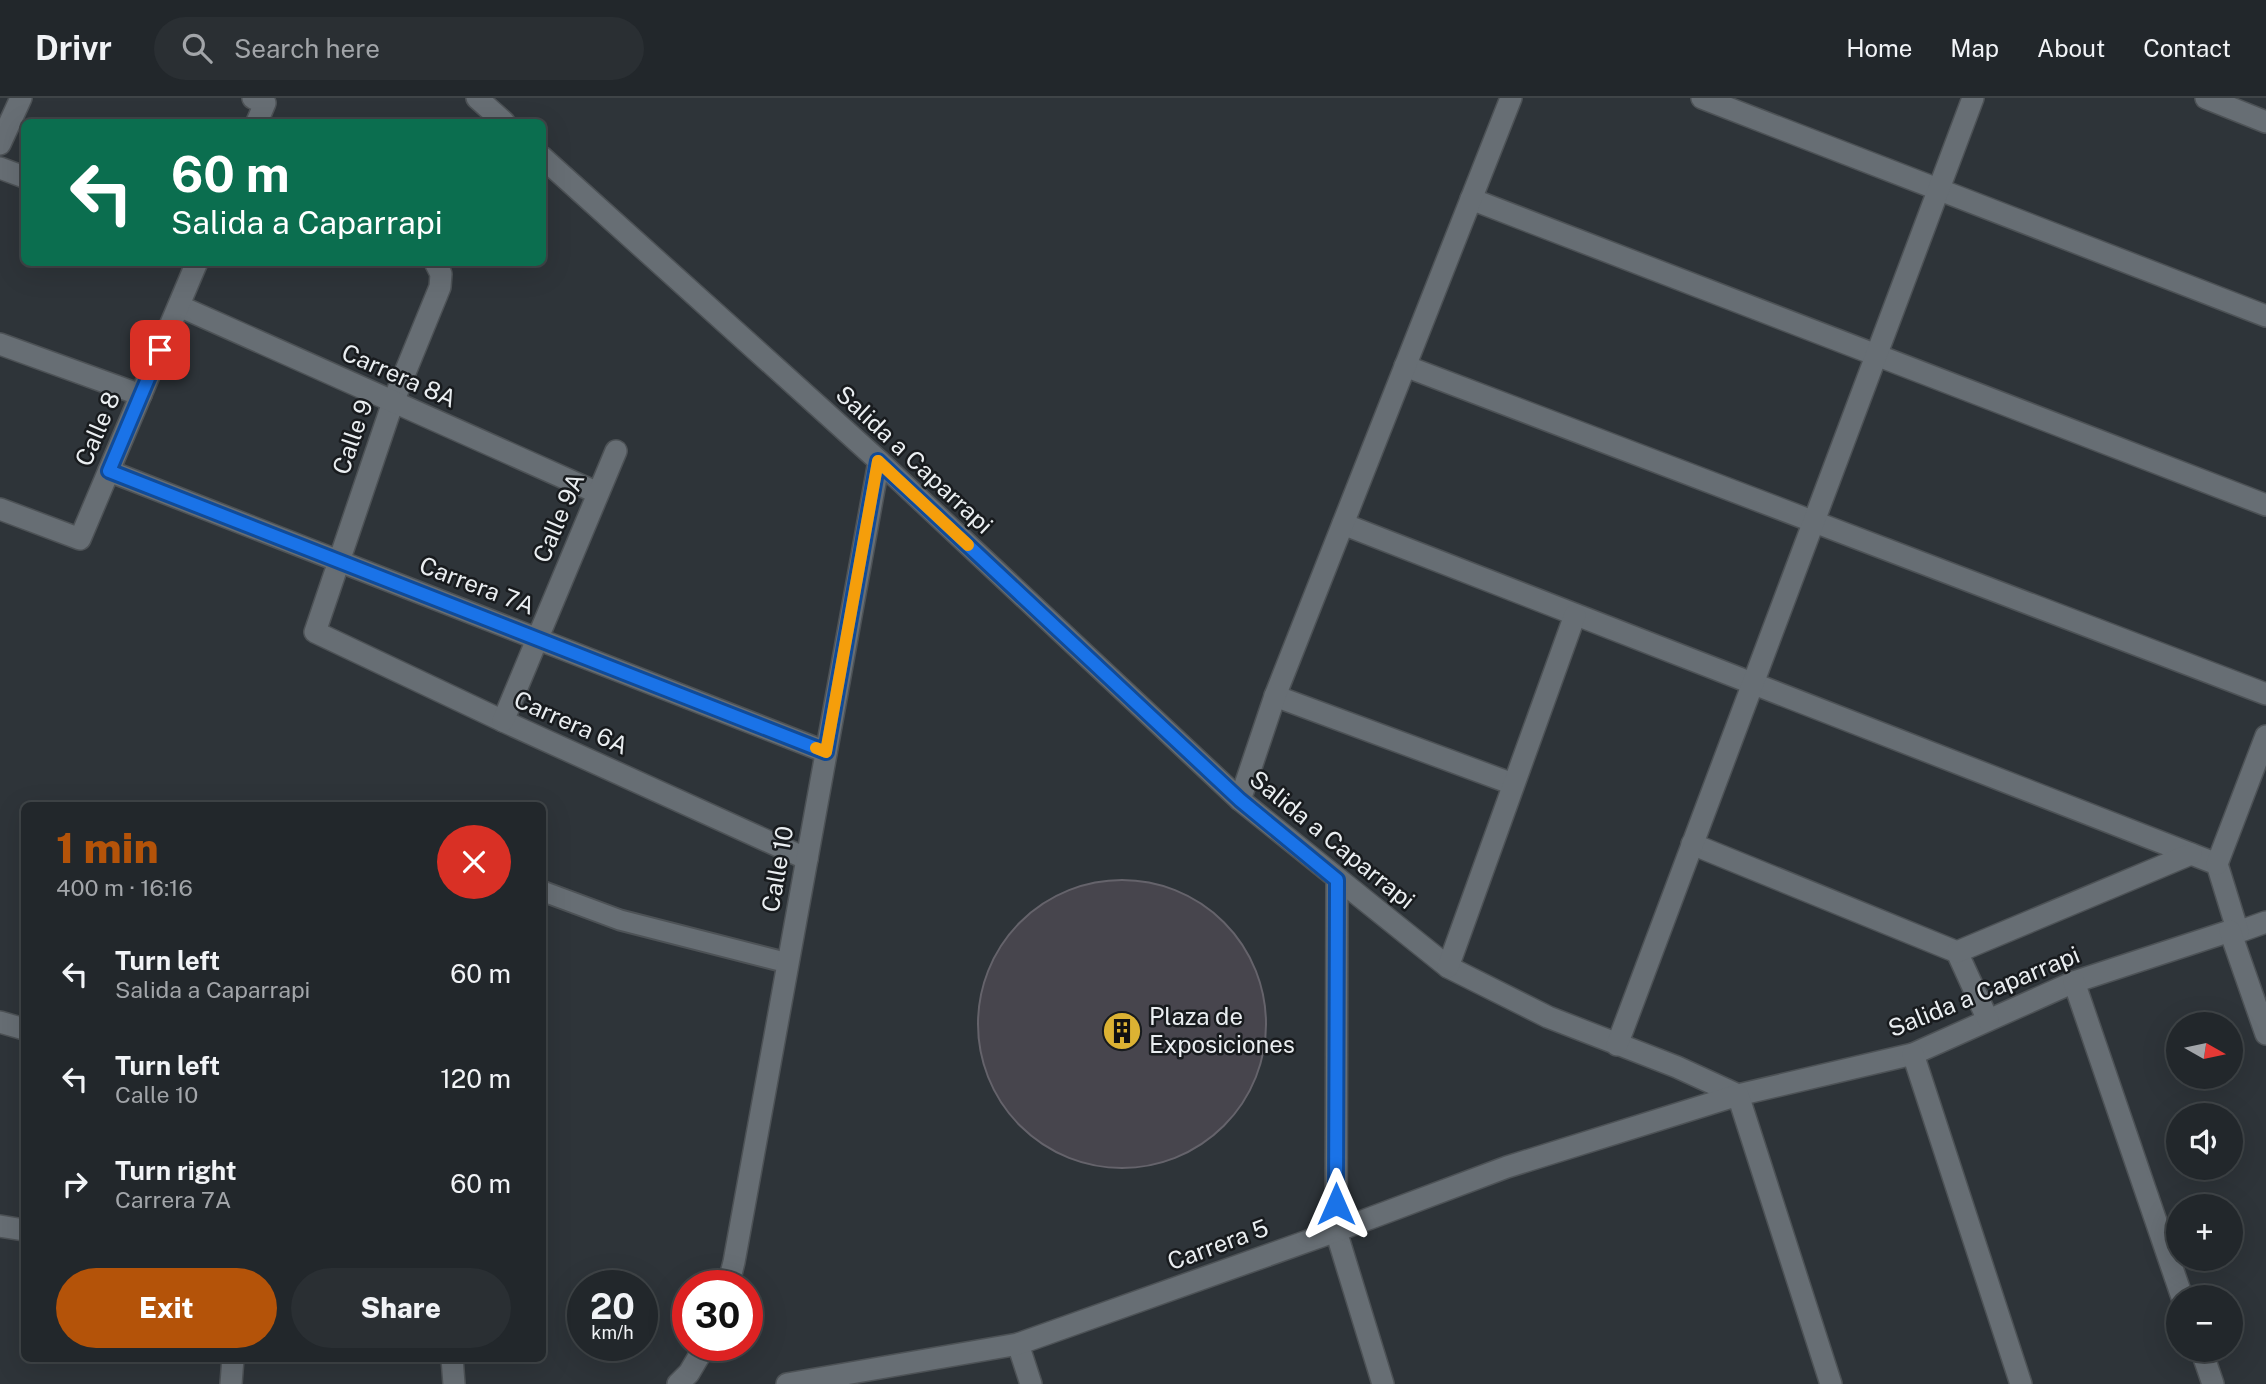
<!DOCTYPE html>
<html lang="en">
<head>
<meta charset="utf-8">
<style>
  body { margin:0; font-family:"Public Sans",sans-serif; background:#2a2f33; color:#f1f3f6; height:100vh; display:flex; flex-direction:column; font-size:26px; white-space:nowrap }
  * { box-sizing:border-box; margin:0 }
  p { font-size:23px; color:#a2a5a9 }
  .icon { flex:none; width:38px; height:38px; fill:none; stroke:currentColor; stroke-width:2; stroke-linecap:round; stroke-linejoin:round }
  .map { position:relative; flex:1; overflow:hidden }
  .side { position:absolute; left:21px; top:704px; width:525px; height:560px; display:flex; flex-direction:column; background:#22272b; border-radius:10px; box-shadow:0 7px 28px #0002,0 0 0 2px #3f4447 }
  .side>* { flex:none }
  .banner { position:absolute; left:21px; top:21px; width:525px; height:147px; border-radius:10px; box-shadow:0 7px 28px #0002,0 0 0 2px #3f4447; background:#0b6e4f; color:#fff; overflow:hidden }
  .needle { width:46px; rotate:99deg }
  .tools { position:absolute; left:2166px; top:914px; display:grid; gap:14px }
  .tools a { display:grid; place-items:center; width:77px; height:77px; border-radius:50%; background:#22272b; box-shadow:0 7px 28px #0002,0 0 0 2px #3f4447; font-size:35px }
  .speed { position:absolute; left:567px; top:1172px; display:flex; gap:14px; font-size:35px; font-weight:700; text-align:center }
  .speed>* { display:grid; place-content:center; width:91px; height:91px; border-radius:50%; background:#22272b; box-shadow:0 7px 28px #0002,0 0 0 2px #3f4447; line-height:1 }
  .speed small { font-size:18px; font-weight:400 }
  .speed .limit { border:10px solid #d22; background:#fff; color:#111 }
  .pin { position:absolute; display:grid; place-items:center; width:60px; height:60px; color:#fff; margin:-30px; border-radius:14px; box-shadow:0 4px 10px #0006 }
  .me { position:absolute; width:77px; margin:-38px; rotate:0deg; stroke-linejoin:round; filter:drop-shadow(0 0 5px #0008) }
  .turn { display:flex; align-items:center; gap:24px; height:147px; padding:0 35px; font-size:32px }
  .turn .icon { width:91px; height:91px; stroke-width:2.5 }
  .turn b { display:block; font-size:49px; line-height:60px }
  .round { display:grid; place-items:center; flex:none; width:74px; height:74px; border-radius:37px; background:#2a2f33 }
  .overview { display:flex; align-items:center; justify-content:space-between; height:119px; padding:0 35px }
  h1 { font-size:42px; font-weight:800; line-height:52px; color:#b45309 }
  .button { display:flex; gap:14px; margin-top:auto; padding:14px 35px }
  .button a { flex:1; height:80px; border-radius:42px; background:#b45309; color:#fff; font-size:28px; font-weight:800; line-height:80px; text-align:center }
  .button a+a { background:#2a2f33; color:#f1f3f6 }
  ul { padding:0; list-style:none }
  li { display:flex; align-items:center; gap:21px; height:105px; padding:0 35px }
  li div { flex:1 }
  li b { display:block; font-size:26px }
  li em { font-style:normal }
  header { display:flex; align-items:center; gap:42px; box-sizing:border-box; height:98px; padding:0 35px; background:#22272b; border-bottom:2px solid #3f4447 }
  header strong { font-size:33px }
  nav { display:flex; gap:38px; margin-inline-start:auto; font-size:24px }
  .search { width:490px; height:63px; background:#2a2f33; display:flex; align-items:center; gap:18px; box-sizing:border-box; padding:0 24px; border-radius:38px; color:#a2a5a9; font-size:26px }
  .map>svg:first-child { display:block }
  .building { fill:#47454d; stroke:#65636b; stroke-width:2 }
  .lines { fill:none; stroke-linecap:round; stroke-linejoin:round }
  .service-casing { stroke:#4d5256; stroke-width:23 }
  .minor-casing { stroke:#4d5256; stroke-width:24 }
  .service { stroke:#676e74; stroke-width:19 }
  .minor { stroke:#676e74; stroke-width:21 }
  .route-casing { stroke:#114b97; stroke-width:18 }
  .route { stroke:#1a73e8; stroke-width:12 }
  .slow { stroke:#f59e0b; stroke-width:12 }
  .labels { text-anchor:middle; stroke-width:5; stroke-linejoin:round; paint-order:stroke }
  .street-label { font-size:24px; fill:#eaeef1; stroke:#181b1e }
  .poi-label { font-size:24px; fill:#eaeef1; stroke:#181b1e; text-anchor:start }
</style>
</head>
<body>
<header>
<strong>Drivr</strong>
<div class="search"><svg class="icon" aria-label="search" viewBox="0 0 24 24"><circle cx="10" cy="10" r="6"/><path d="M15 15l6 6"/></svg>Search here</div>
<nav><a>Home</a><a>Map</a><a>About</a><a>Contact</a></nav>
</header>
<div class="map">
<svg width="2266" height="1286" viewBox="0 0 2266 1286">
  <rect width="100%" height="100%" fill="#2e3439"/>
  <circle class="building" cx="1122" cy="926" r="144"/>
  <g class="lines">
    <g class="service-casing">
      <polyline id="service" points="542,793 620,822 788,865"/>
    </g>
    <g class="minor-casing">
      <g id="minor">
        <polyline points="253,0 265,5 257,24"/>
        <polyline points="477,0 504,24"/>
        <polyline points="1702,0 2266,218"/>
        <polyline points="2206,0 2266,24"/>
        <polyline points="0,46 21,0"/>
        <polyline points="542,59 879,363 1240,702 1448,869 1548,919 1677,969 1738,997 1913,956 2074,884 2230,833 2238,834 2266,824"/>
        <polyline points="0,70 24,79"/>
        <polyline points="1471,101 2266,407"/>
        <polyline points="435,164 441,176 440,189 393,304 315,534 503,623 807,761"/>
        <polyline points="179,208 598,395"/>
        <polyline points="0,246 141,297"/>
        <polyline points="1405,268 2266,596"/>
        <polyline points="109,373 826,654"/>
        <polyline points="0,411 80,441 197,164"/>
        <polyline points="1343,426 2217,766 2238,834"/>
        <polyline points="1275,598 1513,686"/>
        <polyline points="503,623 616,353"/>
        <polyline points="1240,702 1275,598 1511,0"/>
        <polyline points="1692,746 1957,854 1988,922"/>
        <polyline points="2217,766 2266,638"/>
        <polyline points="1337,782 1336,1133 1383,1286"/>
        <polyline points="2230,833 2266,936"/>
        <polyline points="1957,854 2191,756"/>
        <polyline points="1448,869 1575,517"/>
        <polyline points="2074,884 2182,1199"/>
        <polyline points="0,924 24,931"/>
        <polyline points="1617,947 1973,0"/>
        <polyline points="1913,956 2021,1286"/>
        <polyline points="0,1128 24,1132"/>
        <polyline points="728,1188 734,1164 879,363"/>
        <polyline points="1018,1246 1031,1286"/>
        <polyline points="2201,1251 2213,1286"/>
        <polyline points="452,1260 454,1286"/>
        <polyline points="231,1286 233,1260"/>
        <polyline points="678,1286 689,1275 705,1248"/>
        <polyline points="787,1286 1018,1246 1336,1133 1507,1069 1738,997 1831,1286"/>
      </g>
    </g>
    <use href="#service" class="service"/>
    <use href="#minor" class="minor"/>
  </g>
  <g class="lines">
    <g class="route-casing">
      <polyline id="route" points="160,252 109,373 826,654 878,363 1240,702 1337,782 1336,1106"/>
    </g>
    <use href="#route" class="route"/>
    <polyline class="slow" points="816,650 826,654 878,363 968,447"/>
  </g>
  <defs>
    <g id="building-disc" transform="scale(2.0125)"><circle r="9.5" fill="#dcb233" stroke="#181b1e"/><path d="M-4-6H4V6H1V3H-1V6H-4ZM-2.5-4.3h1.7v1.8h-1.7ZM.8-4.3h1.7v1.8H.8ZM-2.5-1h1.7V.8h-1.7ZM.8-1h1.7V.8H.8Z" fill="#111"/></g>
  </defs>
  <g fill-rule="evenodd">
    <use href="#building-disc" x="1122" y="933"/>
  </g>
  <g class="labels">
    <g class="street-label">
      <text transform="translate(399 278) rotate(24)" y="8">Carrera 8A</text>
      <text transform="translate(98 331) rotate(-67)" y="8">Calle 8</text>
      <text transform="translate(353 339) rotate(-71)" y="8">Calle 9</text>
      <text transform="translate(914 362) rotate(43)" y="8">Salida a Caparrapi</text>
      <text transform="translate(559 420) rotate(-67)" y="8">Calle 9A</text>
      <text transform="translate(477 488) rotate(21)" y="8">Carrera 7A</text>
      <text transform="translate(571 625) rotate(24)" y="8">Carrera 6A</text>
      <text transform="translate(1332 742) rotate(39)" y="8">Salida a Caparrapi</text>
      <text transform="translate(778 771) rotate(-80)" y="8">Calle 10</text>
      <text transform="translate(1984 894) rotate(-22)" y="8">Salida a Caparrapi</text>
      <text transform="translate(1218 1147) rotate(-20)" y="8">Carrera 5</text>
    </g>
    <g class="poi-label">
      <text x="1149" y="927">Plaza de<tspan x="1149" dy="28">Exposiciones</tspan></text>
    </g>
  </g>
</svg>
<div class="tools">
<a><svg class="needle" viewBox="-14 -14 28 28"><path d="M0-13l5 13h-10z" fill="#e53935"/><path d="M0 13l5-13h-10z" fill="#a2a5a9"/></svg></a>
<a><svg class="icon" aria-label="sound" viewBox="0 0 24 24"><path d="M4 9h4l5-4v14l-5-4H4zM17 9q2 3 0 6"/></svg></a>
<a>+</a>
<a>−</a>
</div>
<div class="speed"><div>20<small>km/h</small></div><div class="limit">30</div></div>
<div class="pin" style="left:160px;top:252px;background:#d93025"><svg class="icon" aria-label="arrive" viewBox="0 0 24 24"><path d="M6 21V4h12l-3 4 3 4H6"/></svg></div>
<svg class="me" style="left:1336px;top:1106px" viewBox="-20 -20 40 40"><path d="M0-17L14 15 0 8-14 15z" fill="#1a73e8" stroke="#fff" stroke-width="4"/></svg>
<div class="banner">
<div class="turn"><svg class="icon" aria-label="left" viewBox="0 0 24 24"><path d="M17 20v-9H6M10 6l-5 5 5 5"/></svg><div><b>60 m</b>Salida a Caparrapi</div></div>
</div>
<section class="side">
<div class="overview"><div><h1>1 min</h1><p>400 m · 16:16</p></div><a class="round" style="background:#d93025;color:#fff"><svg class="icon" aria-label="close" viewBox="0 0 24 24"><path d="M6 6l12 12M18 6L6 18"/></svg></a></div>
<ul>
<li><svg class="icon" aria-label="left" viewBox="0 0 24 24"><path d="M17 20v-9H6M10 6l-5 5 5 5"/></svg><div><b>Turn left</b><p>Salida a Caparrapi</p></div><em>60 m</em></li>
<li><svg class="icon" aria-label="left" viewBox="0 0 24 24"><path d="M17 20v-9H6M10 6l-5 5 5 5"/></svg><div><b>Turn left</b><p>Calle 10</p></div><em>120 m</em></li>
<li><svg class="icon" aria-label="right" viewBox="0 0 24 24"><path d="M7 20v-9h11M14 6l5 5-5 5"/></svg><div><b>Turn right</b><p>Carrera 7A</p></div><em>60 m</em></li>
</ul>
<div class="button"><a>Exit</a><a>Share</a></div>
</section>
</div>
</body>
</html>
